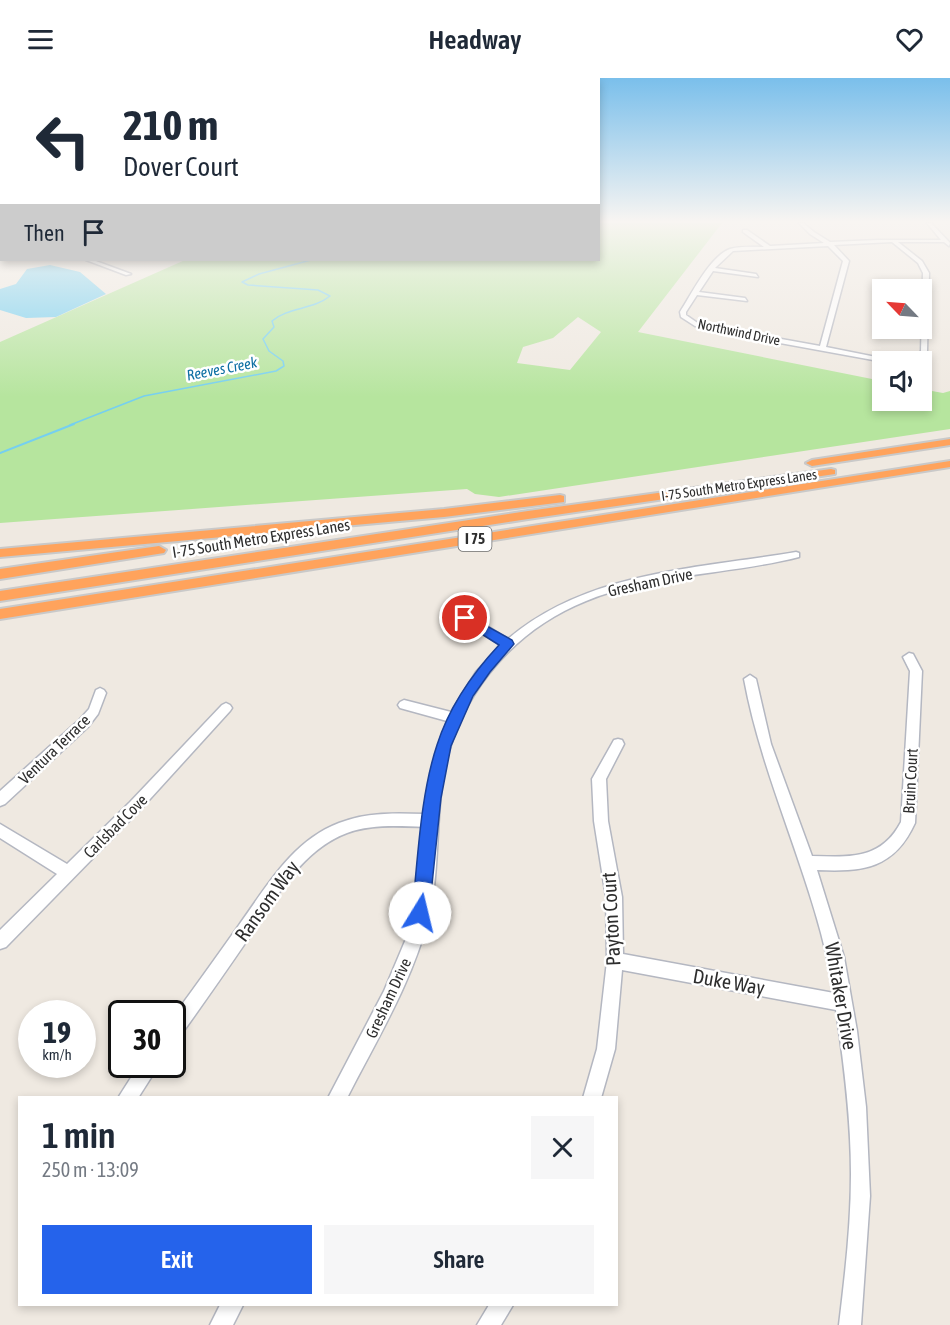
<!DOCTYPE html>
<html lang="en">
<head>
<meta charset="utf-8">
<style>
  body { margin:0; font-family:"Asap Condensed",sans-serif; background:#f6f6f7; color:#1f2937; height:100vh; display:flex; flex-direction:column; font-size:22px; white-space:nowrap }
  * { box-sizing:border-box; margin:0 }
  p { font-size:20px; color:#747a83 }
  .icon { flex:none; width:33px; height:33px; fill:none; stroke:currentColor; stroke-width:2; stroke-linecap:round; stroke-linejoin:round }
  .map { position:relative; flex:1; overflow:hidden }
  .side { position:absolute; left:18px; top:1018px; width:600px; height:210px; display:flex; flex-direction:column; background:#fff; border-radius:0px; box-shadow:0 3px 9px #0003 }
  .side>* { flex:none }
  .top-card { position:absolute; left:0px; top:0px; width:600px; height:183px; box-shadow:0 3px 9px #0003; background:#fff; color:#1f2937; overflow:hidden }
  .needle { width:39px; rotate:295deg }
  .controls { position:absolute; left:872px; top:201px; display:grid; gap:12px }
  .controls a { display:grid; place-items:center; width:60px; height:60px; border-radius:0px; background:#fff; box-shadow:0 3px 9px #0003; font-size:30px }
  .speed { position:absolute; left:18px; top:922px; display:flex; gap:12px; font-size:30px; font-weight:700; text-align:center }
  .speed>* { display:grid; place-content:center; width:78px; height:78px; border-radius:50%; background:#fff; box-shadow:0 3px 9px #0003; line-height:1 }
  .speed small { font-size:15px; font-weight:400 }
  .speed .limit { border:3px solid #111; border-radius:9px; background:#fff; color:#111 }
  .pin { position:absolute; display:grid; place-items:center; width:51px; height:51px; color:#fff; margin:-26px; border:3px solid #fff; border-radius:50%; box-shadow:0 2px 6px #0007 }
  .me { position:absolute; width:66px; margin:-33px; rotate:9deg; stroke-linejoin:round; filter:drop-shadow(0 0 4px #0008) }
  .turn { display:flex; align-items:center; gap:21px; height:126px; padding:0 24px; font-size:27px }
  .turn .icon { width:78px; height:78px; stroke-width:2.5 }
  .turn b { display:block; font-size:42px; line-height:51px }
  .then { display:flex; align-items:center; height:57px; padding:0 24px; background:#0003; gap:12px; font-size:22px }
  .round { display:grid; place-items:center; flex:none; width:63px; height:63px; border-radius:0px; background:#f6f6f7 }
  .headline { display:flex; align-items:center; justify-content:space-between; height:102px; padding:0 24px }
  h1 { font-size:36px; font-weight:600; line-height:45px }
  .action { display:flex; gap:12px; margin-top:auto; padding:12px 24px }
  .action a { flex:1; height:69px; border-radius:0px; background:#2563eb; color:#fff; font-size:24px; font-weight:600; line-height:69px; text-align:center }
  .action a+a { background:#f6f6f7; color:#1f2937 }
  header { display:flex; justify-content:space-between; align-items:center; height:78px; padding:0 24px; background:#fff; font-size:27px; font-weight:600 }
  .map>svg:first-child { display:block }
  .green { fill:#b6e59e; fill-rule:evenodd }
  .water { fill:#75cff0 }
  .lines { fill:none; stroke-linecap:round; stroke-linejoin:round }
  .stream-far1 { stroke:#75cff0; stroke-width:1.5 }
  .stream { stroke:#75cff0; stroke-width:2 }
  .minor-casing { stroke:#b4b7c1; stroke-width:3 }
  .highway-casing { stroke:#c9c9c9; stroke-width:4 }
  .minor { fill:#fff; fill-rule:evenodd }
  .highway { fill:#ffa35c; fill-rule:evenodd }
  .route { fill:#2563eb; stroke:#184099; stroke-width:1.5 }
  .labels { text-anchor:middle; stroke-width:5; stroke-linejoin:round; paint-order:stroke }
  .far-street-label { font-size:14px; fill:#2e2e2e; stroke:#fff }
  .far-water-label { font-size:15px; font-style:italic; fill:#0d6fa3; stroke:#fff }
  .shield { fill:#fff; stroke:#6d6d6d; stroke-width:1.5 }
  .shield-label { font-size:15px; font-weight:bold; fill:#2e2e2e }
  .street-label { font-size:16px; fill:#2e2e2e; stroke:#fff }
  .near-street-label { font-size:20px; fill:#2e2e2e; stroke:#fff }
</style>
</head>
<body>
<header><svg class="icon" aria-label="menu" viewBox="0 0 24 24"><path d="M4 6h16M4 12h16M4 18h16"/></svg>Headway<svg class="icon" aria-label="heart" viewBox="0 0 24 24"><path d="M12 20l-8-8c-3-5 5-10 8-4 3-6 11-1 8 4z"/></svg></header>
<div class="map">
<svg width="950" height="1247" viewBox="0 0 950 1247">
  <rect width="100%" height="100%" fill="#efe9e1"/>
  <path class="green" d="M 599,145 L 722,145 L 638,254 L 882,303 L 882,322 L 921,322 L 921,311 L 943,315 L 950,313 L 950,351 L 499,419 L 475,416 L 467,411 L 0,445 L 0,264 L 185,182 L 598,182 ZM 578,239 L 601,254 L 570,292 L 517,285 L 523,269 L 553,260 Z"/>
  <polygon class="water" points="50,187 80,194 106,216 56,239 26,240 0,232 0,211 16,206 27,191"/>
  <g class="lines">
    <path class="stream-far1" d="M 70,347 L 144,318 L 276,293 L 284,288 L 283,283 L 269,273 L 263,261 L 274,249 L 272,243 C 288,229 313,232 330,218 L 318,212 L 248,207 L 242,204 L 259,196 L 311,182"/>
    <polyline class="stream" points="0,375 74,346"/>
    <g class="minor-casing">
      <g id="minor">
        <path d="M 799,145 L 803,145 L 814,154 L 830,164 L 878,162 L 941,162 L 927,145 L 931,145 L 950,165 L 949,168 L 944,164 L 898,164 L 922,183 L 929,195 L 927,273 L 921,281 L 909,284 L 921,273 L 923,195 L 918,185 L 892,164 L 834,167 L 849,183 L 826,269 L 901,284 L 884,284 L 709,252 L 695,248 L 681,239 L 680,234 C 691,217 710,178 730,171 C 740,168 754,169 764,169 L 743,154 L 743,152 L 747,152 L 770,168 L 824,165 L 810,156 ZM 828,168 L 843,183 L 820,268 L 709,248 L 699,246 L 686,237 L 686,234 L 697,217 L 747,223 L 745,220 L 699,214 L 713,193 L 758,199 L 756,196 L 715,190 L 733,173 Z"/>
        <polygon points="0,175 2,175 0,179"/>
        <polygon points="86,182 93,182 131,196 126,197"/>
        <path d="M 796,474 L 799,475 L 799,479 C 729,497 654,495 586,523 C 508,554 453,625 442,707 C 436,750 439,795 429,838 C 413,903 377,961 347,1020 L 328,1020 L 384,913 L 408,856 L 418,814 L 424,749 C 399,748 371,746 347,755 C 299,773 274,824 246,864 C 224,896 201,929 178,961 L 172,963 L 172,940 C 195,909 217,878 239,847 C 267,808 292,763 339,745 C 367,734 396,735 425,736 L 433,685 L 447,643 L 400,630 L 398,627 L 400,624 L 404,622 L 451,634 L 476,594 L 501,567 L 461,543 L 460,540 L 461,537 L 469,537 L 508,561 C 588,493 697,491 796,474 Z"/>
        <path d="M 909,575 L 913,576 L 922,593 L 915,745 C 894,791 863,794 817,792 L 844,879 L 857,953 L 866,1029 L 870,1118 L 861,1247 L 839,1247 C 845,1197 851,1147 851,1096 C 851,1041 844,986 836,932 L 622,892 L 615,971 L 601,1020 L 583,1020 L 597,971 L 607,883 L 606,819 L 594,743 L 592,701 L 614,662 L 618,661 L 622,662 L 624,666 L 606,701 L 608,743 L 622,819 L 623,876 L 834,915 C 817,807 764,709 744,601 L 750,597 L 756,601 L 771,666 L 812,778 C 850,779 881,782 901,744 L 910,593 L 903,579 Z"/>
        <polygon points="100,610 104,612 106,615 98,636 88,649 5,726 0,728 0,713 80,641 89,631 96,612"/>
        <polygon points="226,625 230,627 232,630 230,633 140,732 6,869 0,871 0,852 57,796 0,760 0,746 67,786 130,724 222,627"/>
        <polygon points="139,987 159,987 138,1020 118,1020"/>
        <polygon points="220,1227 243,1227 233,1247 210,1247"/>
        <polygon points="489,1227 513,1227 501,1247 477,1247"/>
      </g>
    </g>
    <g class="highway-casing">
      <g id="highway">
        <polygon points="950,361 950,367 812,388 806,385 812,382"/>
        <polygon points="950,383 950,389 0,541 0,531"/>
        <polygon points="831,391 835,392 835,396 528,441 0,523 0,513 528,433"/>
        <polygon points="560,417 564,418 564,424 444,439 0,479 0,471 444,431"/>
        <polygon points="159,468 166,472 164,475 0,501 0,491"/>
      </g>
    </g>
    <use href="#minor" class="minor"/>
    <use href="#highway" class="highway"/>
  </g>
  <linearGradient id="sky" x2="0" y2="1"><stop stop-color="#7abfeb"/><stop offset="0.45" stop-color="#f8f5f2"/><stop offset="1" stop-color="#f8f5f2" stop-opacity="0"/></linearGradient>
  <rect width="950" height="319" fill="url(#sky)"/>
  <path class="route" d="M 465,536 L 512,562 L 514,566 L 490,594 L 473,618 L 451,668 L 441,720 L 429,835 L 427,841 L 420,843 L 414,841 L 412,835 C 418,781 420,718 437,667 C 449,629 472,596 499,567 L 461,543 L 459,540 Z"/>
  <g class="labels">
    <g class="far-street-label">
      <text transform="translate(739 254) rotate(12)" y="5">Northwind Drive</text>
      <text transform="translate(739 407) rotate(-8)" y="5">I-75 South Metro Express Lanes</text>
    </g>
    <g class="far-water-label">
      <text transform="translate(222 291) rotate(-11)" y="5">Reeves Creek</text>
    </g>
    <rect class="shield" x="458.5" y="449" width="33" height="24" rx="4.5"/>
    <g class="shield-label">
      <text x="475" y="466">I 75</text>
    </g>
    <g class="street-label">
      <text transform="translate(261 460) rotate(-9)" y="6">I-75 South Metro Express Lanes</text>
      <text transform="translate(650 504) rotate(-12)" y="6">Gresham Drive</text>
      <text transform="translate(54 671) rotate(-44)" y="6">Ventura Terrace</text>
      <text transform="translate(910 703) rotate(-87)" y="6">Bruin Court</text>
      <text transform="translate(115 748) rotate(-45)" y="6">Carlsbad Cove</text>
      <text transform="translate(388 920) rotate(-65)" y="6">Gresham Drive</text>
    </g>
    <g class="near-street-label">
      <text transform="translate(267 823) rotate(-54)" y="7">Ransom Way</text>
      <text transform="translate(611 841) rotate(-93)" y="7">Payton Court</text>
      <text transform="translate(729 904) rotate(10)" y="7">Duke Way</text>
      <text transform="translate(841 918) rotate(80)" y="7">Whitaker Drive</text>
    </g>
  </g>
</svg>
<div class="controls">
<a><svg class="needle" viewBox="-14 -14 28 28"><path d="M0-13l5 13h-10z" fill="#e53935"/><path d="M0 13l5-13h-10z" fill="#747a83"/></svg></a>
<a><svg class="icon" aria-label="sound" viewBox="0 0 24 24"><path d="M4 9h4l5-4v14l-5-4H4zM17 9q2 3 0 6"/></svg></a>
</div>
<div class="speed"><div>19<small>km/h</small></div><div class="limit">30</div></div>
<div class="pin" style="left:465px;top:540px;background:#d93025"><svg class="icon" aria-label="arrive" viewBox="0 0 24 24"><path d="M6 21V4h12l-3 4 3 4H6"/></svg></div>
<svg class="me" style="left:420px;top:835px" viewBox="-20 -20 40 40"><circle r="19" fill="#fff"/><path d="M0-13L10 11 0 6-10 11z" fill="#2563eb"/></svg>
<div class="top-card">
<div class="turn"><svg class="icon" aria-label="left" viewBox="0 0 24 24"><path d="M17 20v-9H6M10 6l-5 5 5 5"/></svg><div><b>210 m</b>Dover Court</div></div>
<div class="then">Then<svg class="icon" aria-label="arrive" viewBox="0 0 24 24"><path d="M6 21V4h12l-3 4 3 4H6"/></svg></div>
</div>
<section class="side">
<div class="headline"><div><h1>1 min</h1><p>250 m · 13:09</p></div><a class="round"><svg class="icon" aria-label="close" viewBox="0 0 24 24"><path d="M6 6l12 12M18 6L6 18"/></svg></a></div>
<div class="action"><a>Exit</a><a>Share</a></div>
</section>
</div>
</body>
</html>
